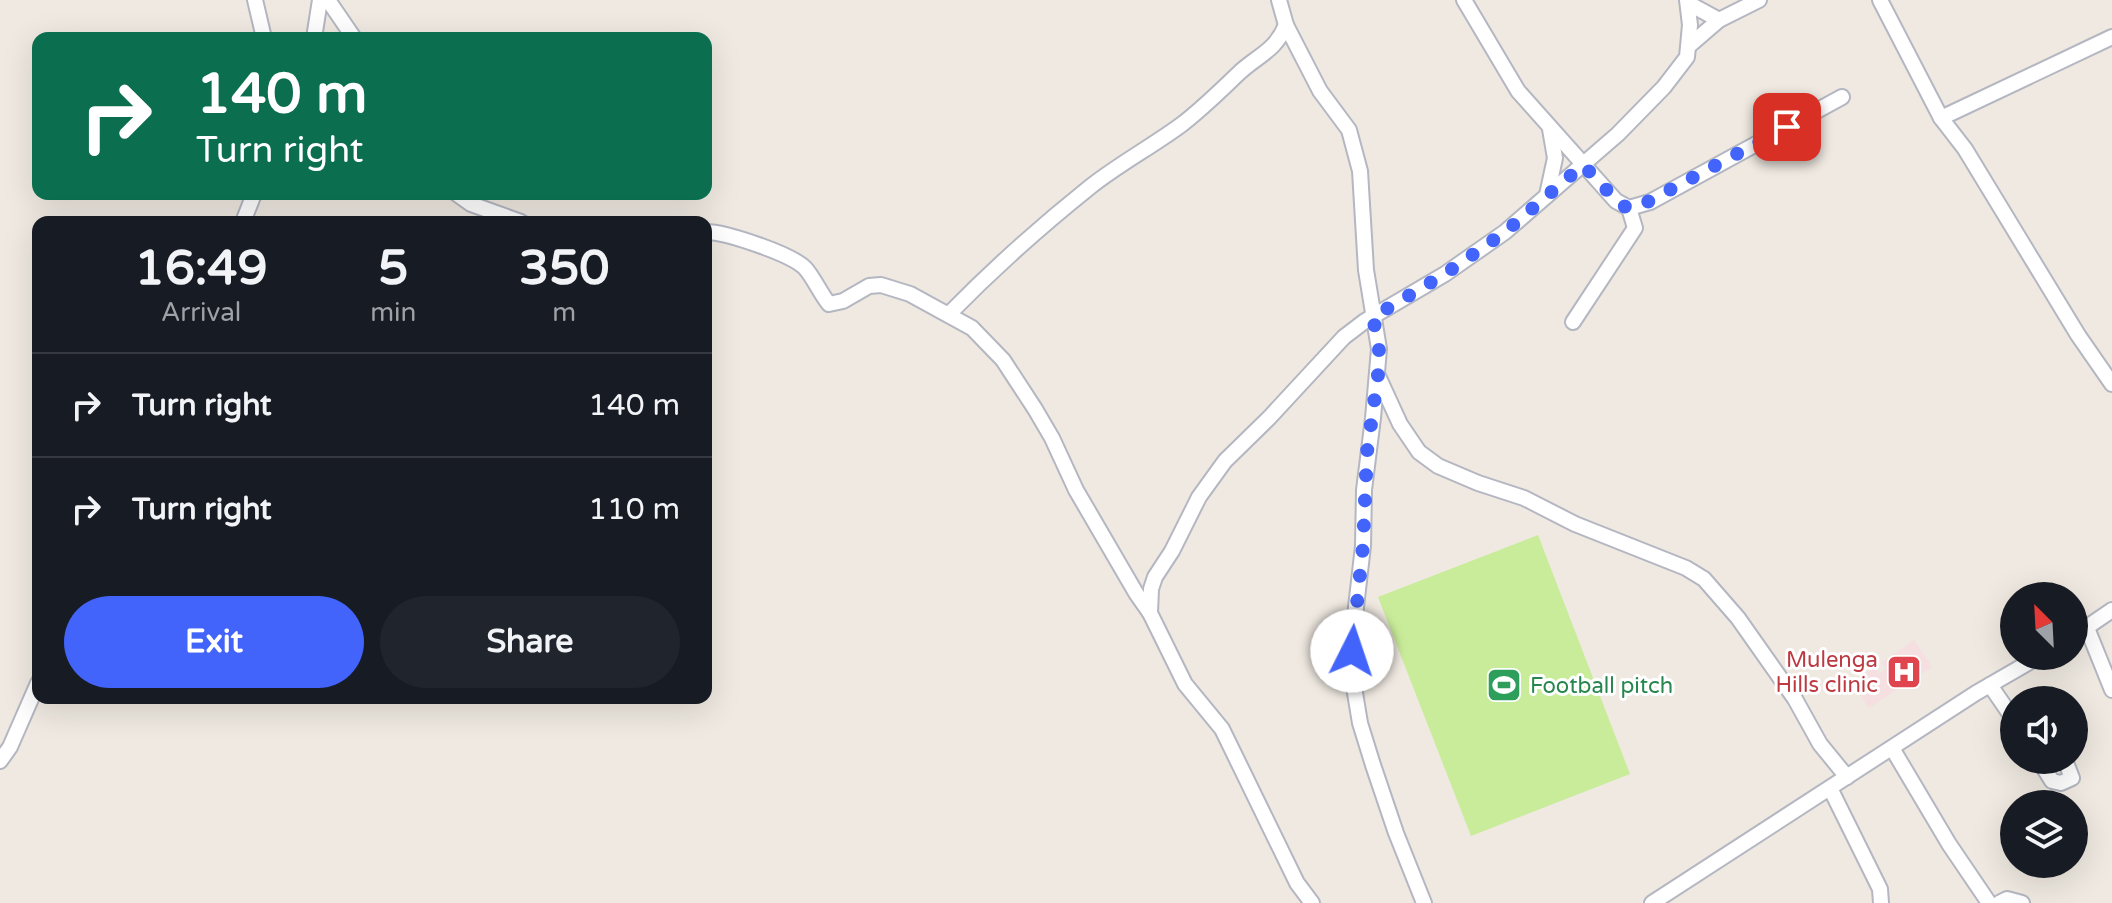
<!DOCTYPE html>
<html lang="en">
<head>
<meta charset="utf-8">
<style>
  body { margin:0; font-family:"Varela Round",sans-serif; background:#20242c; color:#f1f3f6; height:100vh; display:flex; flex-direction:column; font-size:30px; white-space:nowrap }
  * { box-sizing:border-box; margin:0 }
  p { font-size:26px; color:#9ea1a6 }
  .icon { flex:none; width:44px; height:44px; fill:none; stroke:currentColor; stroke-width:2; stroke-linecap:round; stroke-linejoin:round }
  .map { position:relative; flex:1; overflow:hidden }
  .details { position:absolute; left:32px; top:216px; width:680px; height:488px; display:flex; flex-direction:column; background:#171b24; border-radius:16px; box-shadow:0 8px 32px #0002 }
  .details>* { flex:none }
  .guide { position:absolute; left:32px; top:32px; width:680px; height:168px; border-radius:16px; box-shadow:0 8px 32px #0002; background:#0b6e4f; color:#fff; overflow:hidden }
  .needle { width:52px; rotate:336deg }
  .buttons { position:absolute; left:2000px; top:582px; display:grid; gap:16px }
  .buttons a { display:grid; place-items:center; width:88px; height:88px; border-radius:50%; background:#171b24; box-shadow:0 8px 32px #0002; font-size:40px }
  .pin { position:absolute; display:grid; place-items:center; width:68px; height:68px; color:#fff; margin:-34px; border-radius:16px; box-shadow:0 4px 12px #0006 }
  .me { position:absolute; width:88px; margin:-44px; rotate:4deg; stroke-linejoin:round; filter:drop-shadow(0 0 6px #0008) }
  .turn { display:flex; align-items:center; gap:28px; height:168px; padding:0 32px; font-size:36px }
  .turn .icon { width:104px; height:104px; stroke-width:2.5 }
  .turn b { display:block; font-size:56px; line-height:68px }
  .eta { display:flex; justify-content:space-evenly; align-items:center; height:136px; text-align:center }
  .eta b { font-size:48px; font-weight:700; line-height:56px }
  .primary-button { display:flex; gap:16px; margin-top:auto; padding:16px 32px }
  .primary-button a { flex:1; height:92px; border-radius:48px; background:#4264fb; color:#fff; font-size:32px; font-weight:700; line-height:92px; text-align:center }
  .primary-button a+a { background:#20242c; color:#f1f3f6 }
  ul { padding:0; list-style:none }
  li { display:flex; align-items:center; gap:24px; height:104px; padding:0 32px; border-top:2px solid #363941 }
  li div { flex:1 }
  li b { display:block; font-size:30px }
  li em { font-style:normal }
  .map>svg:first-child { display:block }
  .medical { fill:#f5dfe0 }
  .pitch { fill:#c9ec9a }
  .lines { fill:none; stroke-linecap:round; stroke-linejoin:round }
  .minor-casing { stroke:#b4b7c1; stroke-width:18 }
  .minor { stroke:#fff; stroke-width:14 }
  .route { stroke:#4264fb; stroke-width:14; stroke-dasharray:0 25.2 }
  .labels { text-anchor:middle; stroke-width:6; stroke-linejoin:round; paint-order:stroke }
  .health-label { font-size:22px; fill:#be3a42; stroke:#fff; text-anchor:end }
  .leisure-label { font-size:22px; fill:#27864d; stroke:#fff; text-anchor:start }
</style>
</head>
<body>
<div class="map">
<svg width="2112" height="903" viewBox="0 0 2112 903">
  <rect width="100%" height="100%" fill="#efe9e1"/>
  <polygon class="medical" points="1914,640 1932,667 1869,708 1855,687 1861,682 1859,677 1876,667 1879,674 1886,669 1881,663"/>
  <polygon class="pitch" points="1538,535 1630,774 1471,836 1378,597"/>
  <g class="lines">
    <g class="minor-casing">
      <g id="minor">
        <polyline points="255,0 264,38"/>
        <polyline points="328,0 354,38"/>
        <polyline points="1279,0 1286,25 1320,91 1349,130 1360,171 1366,270 1379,349 1373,418 1364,490 1363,546 1353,633 1351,669 1360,723 1373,765 1396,833 1424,903"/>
        <polyline points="1464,0 1518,91 1616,201 1629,208 1650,202 1842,97"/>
        <polyline points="1880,0 1941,118 1965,149 2078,335 2112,384"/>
        <polyline points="1688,3 1719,20"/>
        <polyline points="314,38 320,0"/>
        <polyline points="1690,45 1719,20 1759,0"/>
        <polyline points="1941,118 2112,37"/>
        <polyline points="457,194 471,204 521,222"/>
        <polyline points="1547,195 1555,158 1550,129"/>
        <polyline points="243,222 254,194"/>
        <path d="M 706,232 C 726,232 791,254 805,268 C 814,278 820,293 829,304 L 843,301 L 869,286 L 881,285 L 910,294 L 972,328 L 1003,360 L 1035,409 L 1052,438 L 1076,490 L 1136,593 L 1150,613"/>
        <path d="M 949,314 C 993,269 1040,227 1090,187 C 1119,164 1151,147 1181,125 C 1202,109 1221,90 1240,72 C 1260,54 1275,51 1286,25"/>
        <polyline points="1573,322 1635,228 1629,208"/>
        <polyline points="1378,376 1400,424 1419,452 1438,466 1478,483 1524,498 1575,524 1686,568 1704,579 1738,618 1795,699 1820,744 1847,777"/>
        <polyline points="2087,628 2112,690"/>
        <polyline points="2074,636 2112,610"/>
        <polyline points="1990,685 2014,720"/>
        <polyline points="1892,748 1949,844 1989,903"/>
        <polyline points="2039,760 2052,781 2061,783 2072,778 2065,760"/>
        <polyline points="0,761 10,747 38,683"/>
        <polyline points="1830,788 1880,889 1881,903"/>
        <polyline points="1312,903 1297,883 1222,729 1185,684 1150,613 1151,589 1155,577 1172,551 1199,497 1225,461 1269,418 1344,337 1365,321 1445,274 1505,232 1618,134 1664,87 1687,57 1690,25 1687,0"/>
        <polyline points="1652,903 1976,693 2040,656"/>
        <polyline points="1999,903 2007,899 2022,903"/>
      </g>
    </g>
    <use href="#minor" class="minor"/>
  </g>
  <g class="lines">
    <polyline class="route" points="1352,651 1363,546 1367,452 1378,375 1379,349 1373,317 1445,274 1505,232 1583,165 1621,205 1629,208 1638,207 1787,127"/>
  </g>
  <defs>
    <g id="hospital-square" transform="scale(1.8)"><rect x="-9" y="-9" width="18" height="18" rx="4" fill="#e0444e" stroke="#fff"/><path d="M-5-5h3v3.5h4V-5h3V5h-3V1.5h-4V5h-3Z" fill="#fff"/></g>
    <g id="stadium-square" transform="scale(1.8)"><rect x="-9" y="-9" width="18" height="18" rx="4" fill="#2e9e5b" stroke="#fff"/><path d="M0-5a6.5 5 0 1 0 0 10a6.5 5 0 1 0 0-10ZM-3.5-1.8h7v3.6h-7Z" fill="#fff"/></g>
  </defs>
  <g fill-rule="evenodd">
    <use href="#hospital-square" x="1904" y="672"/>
    <use href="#stadium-square" x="1504" y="685"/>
  </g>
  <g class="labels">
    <g class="health-label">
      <text x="1878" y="667">Mulenga<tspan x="1878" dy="25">Hills clinic</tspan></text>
    </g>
    <g class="leisure-label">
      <text x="1530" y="693">Football pitch</text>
    </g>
  </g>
</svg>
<div class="buttons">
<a><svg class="needle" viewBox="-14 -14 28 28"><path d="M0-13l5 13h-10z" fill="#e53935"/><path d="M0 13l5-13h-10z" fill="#9ea1a6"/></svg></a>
<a><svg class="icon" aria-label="sound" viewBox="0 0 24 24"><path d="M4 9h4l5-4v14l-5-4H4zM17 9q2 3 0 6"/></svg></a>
<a><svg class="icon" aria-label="layers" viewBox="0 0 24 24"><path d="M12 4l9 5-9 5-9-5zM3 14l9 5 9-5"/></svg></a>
</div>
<div class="pin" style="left:1787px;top:127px;background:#d93025"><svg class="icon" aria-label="arrive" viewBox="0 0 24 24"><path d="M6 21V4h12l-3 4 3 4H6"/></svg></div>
<svg class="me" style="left:1352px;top:651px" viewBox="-20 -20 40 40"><circle r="19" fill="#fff"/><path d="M0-13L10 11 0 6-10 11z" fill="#4264fb"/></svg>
<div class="guide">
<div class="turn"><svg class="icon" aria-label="right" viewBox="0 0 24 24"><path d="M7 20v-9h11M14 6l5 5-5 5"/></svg><div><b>140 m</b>Turn right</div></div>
</div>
<section class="details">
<div class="eta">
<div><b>16:49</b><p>Arrival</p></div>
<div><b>5</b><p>min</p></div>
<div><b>350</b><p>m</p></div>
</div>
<ul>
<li><svg class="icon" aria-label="right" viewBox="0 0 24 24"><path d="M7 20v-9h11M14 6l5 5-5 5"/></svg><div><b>Turn right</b></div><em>140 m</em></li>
<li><svg class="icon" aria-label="right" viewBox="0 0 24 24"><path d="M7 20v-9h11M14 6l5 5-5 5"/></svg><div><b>Turn right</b></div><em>110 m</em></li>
</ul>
<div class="primary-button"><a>Exit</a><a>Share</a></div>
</section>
</div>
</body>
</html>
